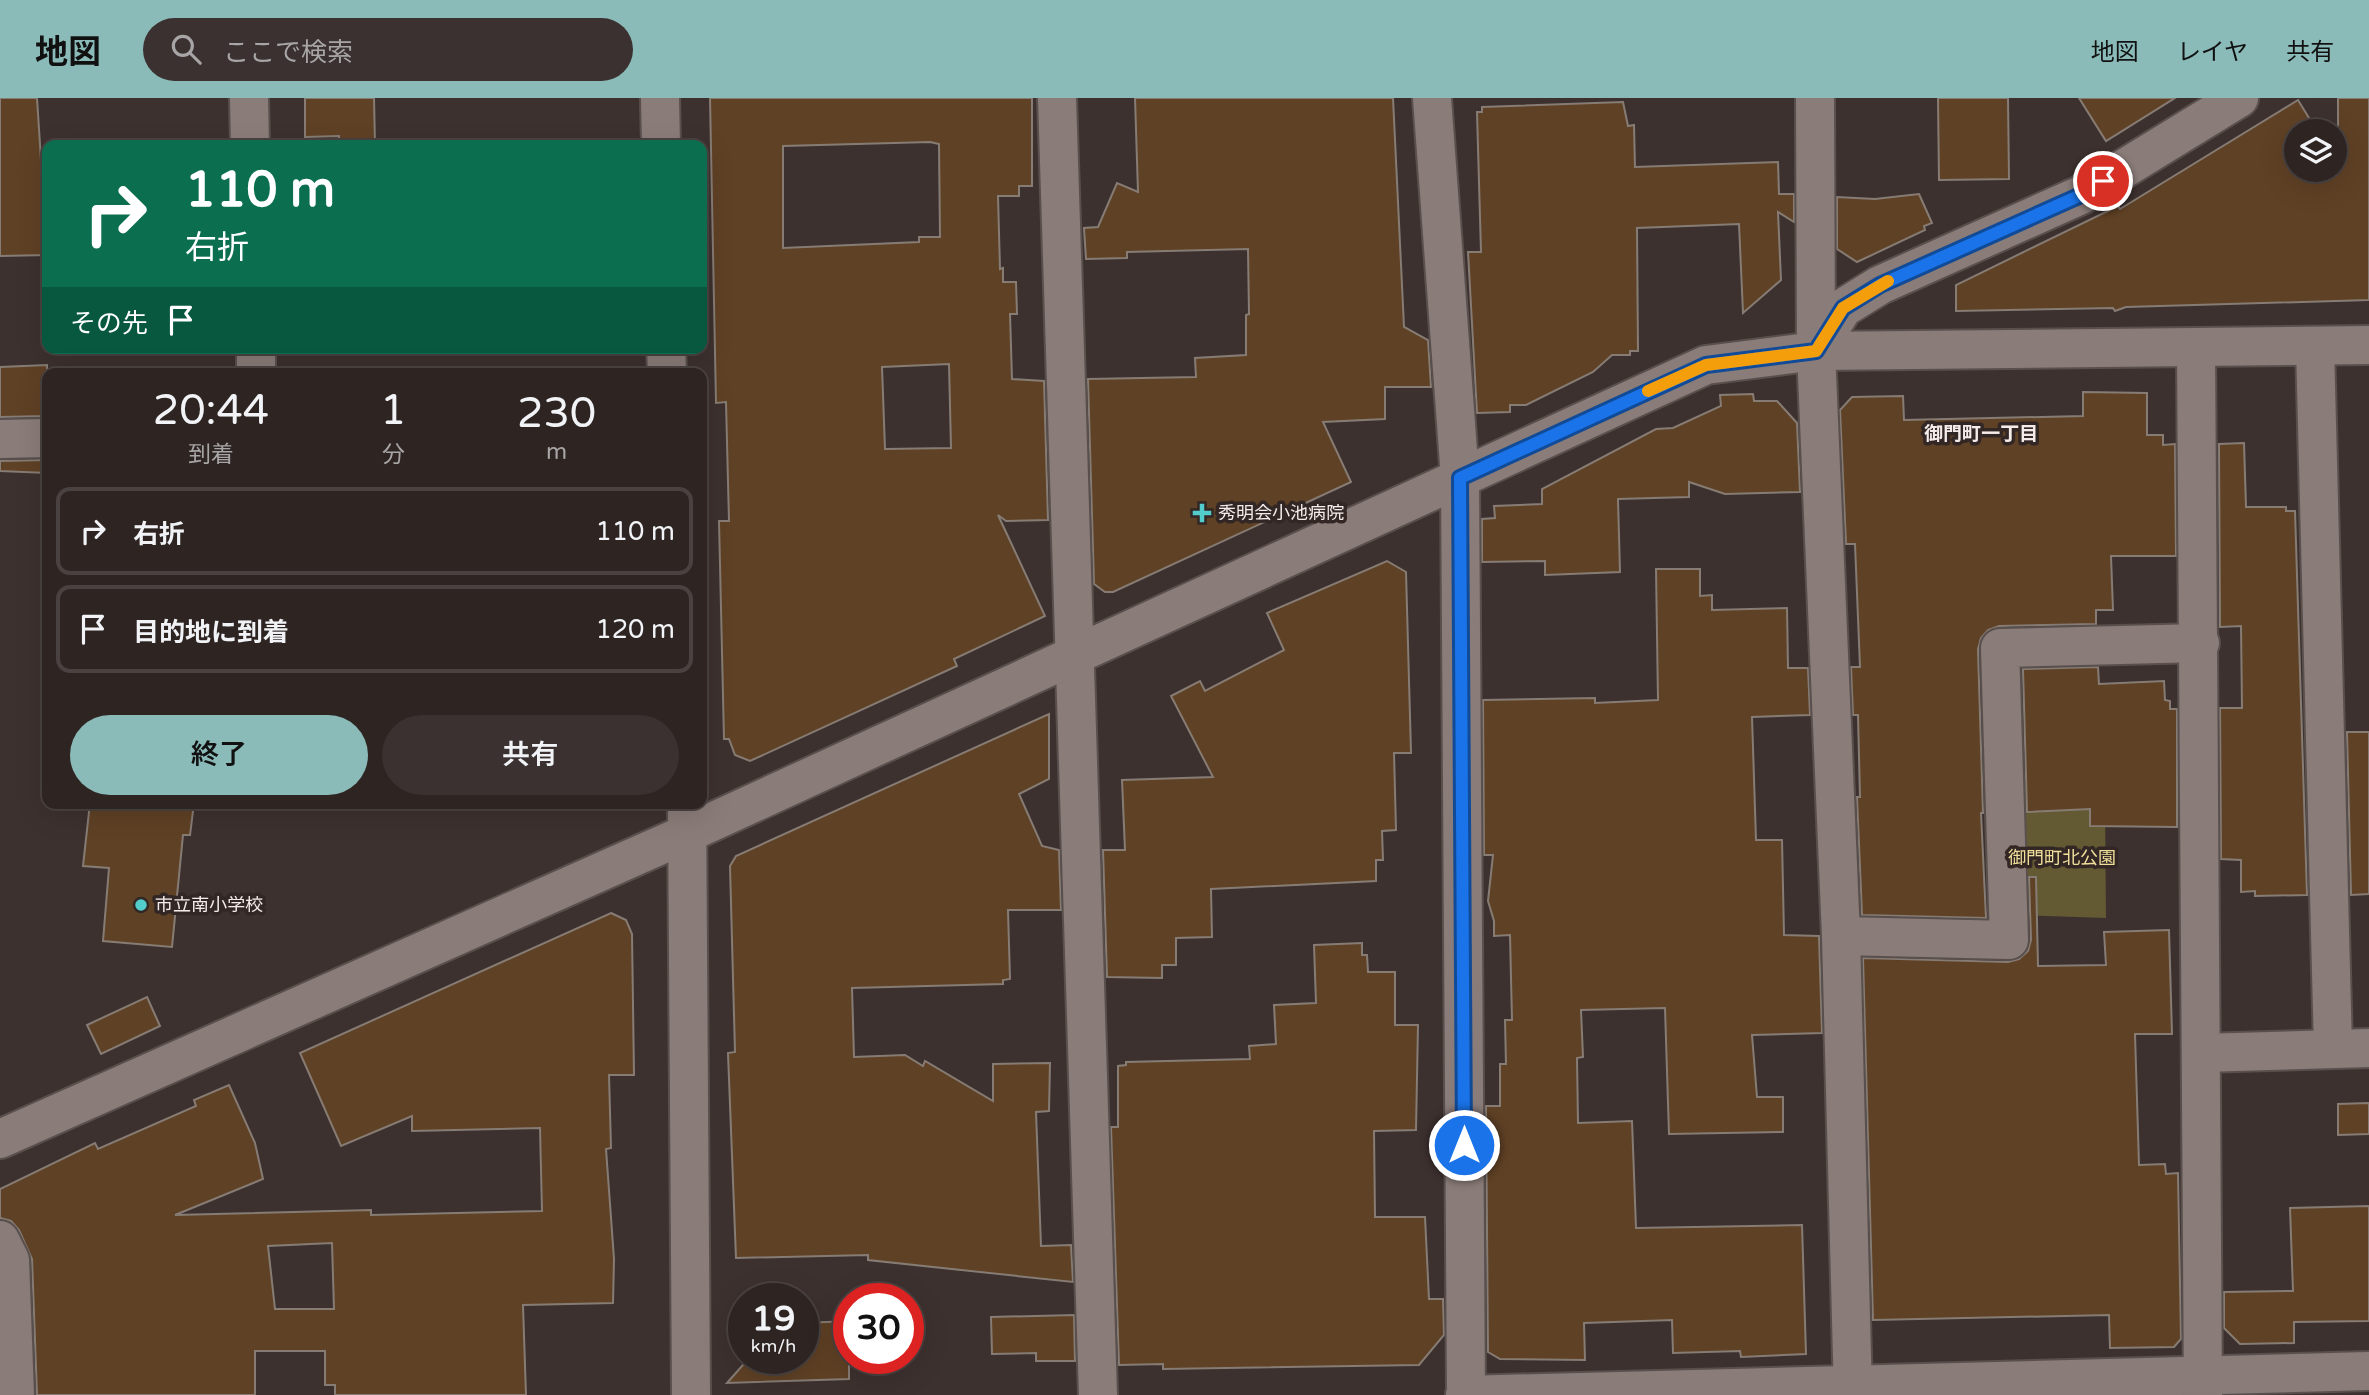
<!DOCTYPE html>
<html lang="ja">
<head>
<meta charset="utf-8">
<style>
  body { margin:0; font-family:"Varela Round","Noto Sans JP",sans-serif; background:#3a3130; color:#f1f3f6; height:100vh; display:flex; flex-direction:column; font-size:26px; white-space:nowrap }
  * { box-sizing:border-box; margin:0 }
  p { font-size:23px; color:#a7a5a6 }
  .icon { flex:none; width:38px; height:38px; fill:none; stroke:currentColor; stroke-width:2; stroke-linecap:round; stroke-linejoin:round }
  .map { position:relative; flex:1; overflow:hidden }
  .side { position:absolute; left:42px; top:270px; width:665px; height:441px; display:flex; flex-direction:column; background:#2e2523; border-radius:14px; box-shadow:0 7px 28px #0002,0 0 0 2px #494241 }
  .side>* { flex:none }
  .hud { position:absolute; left:42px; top:42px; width:665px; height:214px; border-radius:14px; box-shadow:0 7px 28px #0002,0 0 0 2px #494241; background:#0b6e4f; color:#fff; overflow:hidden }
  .tools { position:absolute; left:2284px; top:21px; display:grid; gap:14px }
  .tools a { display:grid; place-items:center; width:63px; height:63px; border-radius:50%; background:#2e2523; box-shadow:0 7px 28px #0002,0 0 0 2px #494241; font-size:35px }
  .speed { position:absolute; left:728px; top:1185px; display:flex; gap:14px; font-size:35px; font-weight:700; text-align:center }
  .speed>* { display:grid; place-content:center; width:91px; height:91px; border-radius:50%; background:#2e2523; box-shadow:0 7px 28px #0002,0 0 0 2px #494241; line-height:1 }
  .speed small { font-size:18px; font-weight:400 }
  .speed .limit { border:10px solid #d22; background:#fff; color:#111 }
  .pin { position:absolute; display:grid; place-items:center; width:60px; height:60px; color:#fff; margin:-30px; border:4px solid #fff; border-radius:50%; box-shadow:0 2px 7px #0007 }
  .me { position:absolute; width:77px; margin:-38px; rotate:0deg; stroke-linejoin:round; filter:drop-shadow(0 0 5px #0008) }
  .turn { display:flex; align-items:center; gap:24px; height:147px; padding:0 28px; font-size:32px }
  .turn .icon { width:91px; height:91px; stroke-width:2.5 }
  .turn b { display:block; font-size:49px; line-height:60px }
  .then { display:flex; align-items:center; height:66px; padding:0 28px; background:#0003; gap:14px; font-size:26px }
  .eta { display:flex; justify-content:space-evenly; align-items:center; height:119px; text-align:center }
  .eta b { font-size:42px; font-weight:600; line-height:49px }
  .button { display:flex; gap:14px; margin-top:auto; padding:14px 28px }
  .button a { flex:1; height:80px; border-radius:42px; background:#8bbbb9; color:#111; font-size:28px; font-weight:600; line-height:80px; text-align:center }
  .button a+a { background:#3a3130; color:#f1f3f6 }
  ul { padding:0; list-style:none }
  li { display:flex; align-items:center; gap:21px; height:88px; margin:0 14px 10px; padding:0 14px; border:4px solid #494241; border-radius:14px }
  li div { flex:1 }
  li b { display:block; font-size:26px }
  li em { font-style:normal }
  header { display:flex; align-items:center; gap:42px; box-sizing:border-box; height:98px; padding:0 35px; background:#8bbbb9; color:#111 }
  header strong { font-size:33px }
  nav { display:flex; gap:38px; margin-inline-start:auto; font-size:24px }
  .search { width:490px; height:63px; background:#3a3130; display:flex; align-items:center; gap:18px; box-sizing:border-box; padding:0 24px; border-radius:38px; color:#a7a5a6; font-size:26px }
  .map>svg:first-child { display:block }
  .green { fill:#635932 }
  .building { fill:#5f4125; stroke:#867c74; stroke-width:2; fill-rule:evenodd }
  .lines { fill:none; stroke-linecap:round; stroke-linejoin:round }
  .minor-casing { stroke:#59504e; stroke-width:42 }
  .minor { stroke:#8a7c79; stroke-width:38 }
  .route-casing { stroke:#114b97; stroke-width:18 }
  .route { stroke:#1a73e8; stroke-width:12 }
  .slow { stroke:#f59e0b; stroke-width:12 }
  .poi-dot { fill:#52cdcc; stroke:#322725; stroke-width:2.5 }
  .labels { text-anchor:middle; stroke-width:7; stroke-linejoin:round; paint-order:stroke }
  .poi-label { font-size:18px; fill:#f4ecea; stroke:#322725; text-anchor:start }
  .park-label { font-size:18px; fill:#f0df9a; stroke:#322725 }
  .neighbourhood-label { font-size:19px; font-weight:bold; fill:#f4ecea; stroke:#322725 }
</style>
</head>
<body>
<header>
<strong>地図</strong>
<div class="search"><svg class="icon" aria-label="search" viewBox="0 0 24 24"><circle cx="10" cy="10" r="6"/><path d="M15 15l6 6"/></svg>ここで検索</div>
<nav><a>地図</a><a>レイヤ</a><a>共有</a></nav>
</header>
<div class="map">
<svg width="2369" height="1297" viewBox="0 0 2369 1297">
  <rect width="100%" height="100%" fill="#3d312f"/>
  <polygon class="green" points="2018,686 2105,702 2106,820 2019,817"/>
  <g class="building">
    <polygon points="0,0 37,0 43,93 47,93 47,157 0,158"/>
    <polygon points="305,0 374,0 375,47 339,47 339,38 305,39"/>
    <path d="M 710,0 L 1032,0 L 1032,88 L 1019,88 L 1019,98 L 998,98 L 1000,171 L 1003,170 L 1003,184 L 1016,184 L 1017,216 L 1010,216 L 1012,281 L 1044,283 L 1048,422 L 1006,423 L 998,417 L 1045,518 L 954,561 L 957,568 L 750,663 L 735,657 L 729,641 L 724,641 L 719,423 L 729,423 L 726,304 L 716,305 ZM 930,44 L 939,46 L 940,139 L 919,139 L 919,144 L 783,150 L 783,48 ZM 949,266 L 951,350 L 885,351 L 882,269 Z"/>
    <polygon points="1135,0 1393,0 1404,229 1428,242 1431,289 1385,289 1385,321 1323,324 1351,384 1113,494 1105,494 1094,486 1088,281 1196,279 1195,260 1246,257 1246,217 1249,216 1248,151 1127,154 1127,160 1086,161 1084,130 1098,129 1117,85 1138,94"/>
    <polygon points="1938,0 2008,0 2009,81 1939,82"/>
    <polygon points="2079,0 2175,0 2106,43"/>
    <polygon points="2338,0 2369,0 2369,202 2126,209 2115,213 2113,210 1956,213 1956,187 2118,108 2120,111 2298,2 2317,33 2296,33 2296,72 2334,72 2334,61 2338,67"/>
    <polygon points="1623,4 1628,28 1634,27 1635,69 1778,64 1779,96 1794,96 1794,124 1778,114 1781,182 1743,215 1739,126 1637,130 1638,253 1630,253 1630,257 1612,257 1593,274 1526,307 1510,307 1510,314 1477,315 1468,154 1481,154 1477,14 1482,14 1482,9"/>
    <polygon points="1919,96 1932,125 1924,128 1925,132 1857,164 1837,151 1837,99 1875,101"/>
    <polygon points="47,267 47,318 0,319 0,269"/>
    <polygon points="2083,294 2147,295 2147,337 2163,337 2163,347 2175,346 2176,458 2111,458 2113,512 2096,512 2096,526 1999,528 1988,532 1981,540 1978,551 1983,715 1981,715 1986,820 1862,817 1857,699 1860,699 1858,617 1853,617 1851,569 1860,569 1855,446 1846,446 1840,312 1852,299 1903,298 1904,322 2083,318"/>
    <polygon points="1753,296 1754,303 1777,303 1797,325 1800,394 1725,396 1689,384 1689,399 1618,401 1620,474 1545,477 1545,463 1482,464 1482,421 1495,420 1494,408 1542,406 1542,391 1656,331 1673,330 1721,308 1720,297"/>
    <polygon points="2244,345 2246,409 2286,409 2286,413 2295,413 2307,797 2255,798 2255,793 2241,794 2241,762 2221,761 2220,610 2242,610 2241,528 2220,529 2219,346"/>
    <polygon points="47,362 47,375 0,373 0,363"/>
    <polygon points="1387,463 1406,474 1411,655 1394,655 1396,732 1382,733 1383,762 1376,762 1376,783 1211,791 1212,839 1176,840 1176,867 1162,867 1162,880 1107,879 1103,752 1125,752 1122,682 1213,679 1171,598 1200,583 1205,593 1284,552 1267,515"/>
    <polygon points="1656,471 1700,471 1700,498 1712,497 1712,512 1787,510 1788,570 1808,570 1810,617 1752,619 1756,742 1782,742 1784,837 1819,838 1822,935 1752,937 1757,999 1783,999 1783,1034 1669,1036 1665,910 1581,912 1583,959 1577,960 1578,1025 1632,1023 1636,1130 1802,1127 1806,1256 1741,1259 1740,1253 1673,1255 1672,1222 1584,1225 1585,1262 1500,1261 1488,1254 1486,1008 1500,1008 1500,966 1506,966 1505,922 1512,922 1510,837 1494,838 1494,823 1488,803 1493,757 1484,757 1483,602 1595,600 1595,605 1658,602"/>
    <polygon points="2098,569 2099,586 2164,583 2165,602 2170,603 2170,611 2177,611 2177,729 2090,728 2090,711 2027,714 2023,571"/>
    <polygon points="1049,616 1049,681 1019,696 1042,748 1059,752 1061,812 1008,812 1010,881 1003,882 1003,886 852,890 854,959 905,957 923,968 925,963 993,1003 993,966 1050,965 1049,1013 1036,1014 1041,1148 1071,1147 1073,1184 868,1162 868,1157 736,1160 728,955 735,954 730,768 736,758"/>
    <polygon points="2347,634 2369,634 2369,796 2351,797"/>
    <polygon points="90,705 194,705 190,737 183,737 172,849 103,843 109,770 83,768"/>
    <polygon points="2029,779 2036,779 2038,868 2106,867 2104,834 2169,832 2172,936 2135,936 2139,1067 2165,1066 2166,1076 2178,1075 2181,1241 2174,1249 2110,1250 2109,1217 1873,1222 1863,860 2008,864 2019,861 2028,853 2031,842"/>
    <path d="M 611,815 L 626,822 L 632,836 L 634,977 L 609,977 L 611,1050 L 606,1051 L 614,1161 L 613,1205 L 523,1207 L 526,1297 L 335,1297 L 335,1287 L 325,1287 L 325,1253 L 255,1253 L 255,1297 L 37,1297 L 32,1161 L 19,1132 L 11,1123 L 0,1120 L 0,1091 L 95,1045 L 98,1051 L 196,1008 L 194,1002 L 229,987 L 255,1045 L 263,1081 L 175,1117 L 371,1112 L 371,1117 L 542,1113 L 540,1030 L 412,1033 L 412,1018 L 341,1048 L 300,955 ZM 332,1145 L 334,1211 L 275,1211 L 268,1148 Z"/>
    <polygon points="1362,845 1362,857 1367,857 1368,874 1395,874 1395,927 1418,927 1416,1032 1374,1033 1375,1119 1425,1119 1429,1201 1443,1201 1444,1237 1419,1267 1163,1271 1163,1266 1119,1267 1111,1029 1118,1029 1118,968 1126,967 1126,964 1250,961 1249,948 1276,946 1274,907 1316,905 1314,847"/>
    <polygon points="147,899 160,928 101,956 87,927"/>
    <polygon points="2369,1005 2369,1036 2338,1037 2338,1006"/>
    <polygon points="2369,1108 2369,1223 2294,1224 2294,1245 2240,1246 2224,1230 2224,1194 2293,1193 2290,1110"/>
    <polygon points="1074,1217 1075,1263 1036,1263 1036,1255 992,1256 991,1219"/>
    <polygon points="849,1223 849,1281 727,1285 749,1260 803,1260 803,1225"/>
  </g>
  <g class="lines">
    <g class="minor-casing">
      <g id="minor">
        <polyline points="249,0 250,47"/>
        <polyline points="660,0 661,47"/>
        <polyline points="1057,0 1098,1297"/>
        <polyline points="1432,0 1460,380 1466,1297"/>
        <polyline points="1815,0 1816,253 1841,838 1853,1297"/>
        <polyline points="2315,248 2333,951"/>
        <polyline points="256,250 256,275"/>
        <polyline points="666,250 667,275"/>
        <polyline points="2196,250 2203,1297"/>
        <polyline points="1816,253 1843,210 1880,187 2081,97 2239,0"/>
        <polyline points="0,341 47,340"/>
        <polyline points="687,705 691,1297"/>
        <polyline points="1841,838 2009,842 2000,550 2200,545"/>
        <polyline points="2201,955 2369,950"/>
        <polyline points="0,1041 688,735 1706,267 1816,253 2369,247"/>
        <polyline points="0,1142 10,1162 15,1297"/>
        <polyline points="1465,1297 2369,1273"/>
      </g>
    </g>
    <use href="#minor" class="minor"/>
  </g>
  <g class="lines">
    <g class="route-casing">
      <polyline id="route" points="1464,1047 1460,380 1706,267 1816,253 1843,210 1880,187 2081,97 2103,83"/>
    </g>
    <use href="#route" class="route"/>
    <polyline class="slow" points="1648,293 1706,267 1816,253 1843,210 1888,183"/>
  </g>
  <g class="poi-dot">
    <path d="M1198.5 404.5h7v7h7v7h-7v7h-7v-7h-7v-7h7z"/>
    <circle cx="141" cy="807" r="7"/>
  </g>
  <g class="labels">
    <g class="poi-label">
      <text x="1218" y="421">秀明会小池病院</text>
      <text x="155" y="813">市立南小学校</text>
    </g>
    <g class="park-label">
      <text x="2062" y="766">御門町北公園</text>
    </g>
    <g class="neighbourhood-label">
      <text x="1981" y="342">御門町一丁目</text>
    </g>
  </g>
</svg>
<div class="tools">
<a><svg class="icon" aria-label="layers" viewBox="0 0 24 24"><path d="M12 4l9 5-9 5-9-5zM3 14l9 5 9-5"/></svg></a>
</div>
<div class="speed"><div>19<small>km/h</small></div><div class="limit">30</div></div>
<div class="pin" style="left:2103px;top:83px;background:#d93025"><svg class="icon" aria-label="arrive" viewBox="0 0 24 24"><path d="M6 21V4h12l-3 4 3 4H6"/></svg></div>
<svg class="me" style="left:1464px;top:1047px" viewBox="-20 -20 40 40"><circle r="17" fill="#1a73e8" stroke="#fff" stroke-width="3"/><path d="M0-11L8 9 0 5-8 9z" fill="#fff"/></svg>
<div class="hud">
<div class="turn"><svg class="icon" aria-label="right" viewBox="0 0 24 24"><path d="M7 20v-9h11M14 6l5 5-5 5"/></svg><div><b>110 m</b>右折</div></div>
<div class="then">その先<svg class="icon" aria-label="arrive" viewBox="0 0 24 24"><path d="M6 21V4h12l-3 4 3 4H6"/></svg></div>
</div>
<section class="side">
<div class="eta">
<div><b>20:44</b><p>到着</p></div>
<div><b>1</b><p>分</p></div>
<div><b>230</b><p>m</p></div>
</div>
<ul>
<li><svg class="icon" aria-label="right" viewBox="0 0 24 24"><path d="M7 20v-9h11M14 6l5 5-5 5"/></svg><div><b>右折</b></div><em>110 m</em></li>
<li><svg class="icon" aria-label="arrive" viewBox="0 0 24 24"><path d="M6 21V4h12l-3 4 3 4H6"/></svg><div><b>目的地に到着</b></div><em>120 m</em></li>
</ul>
<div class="button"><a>終了</a><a>共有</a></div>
</section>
</div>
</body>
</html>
